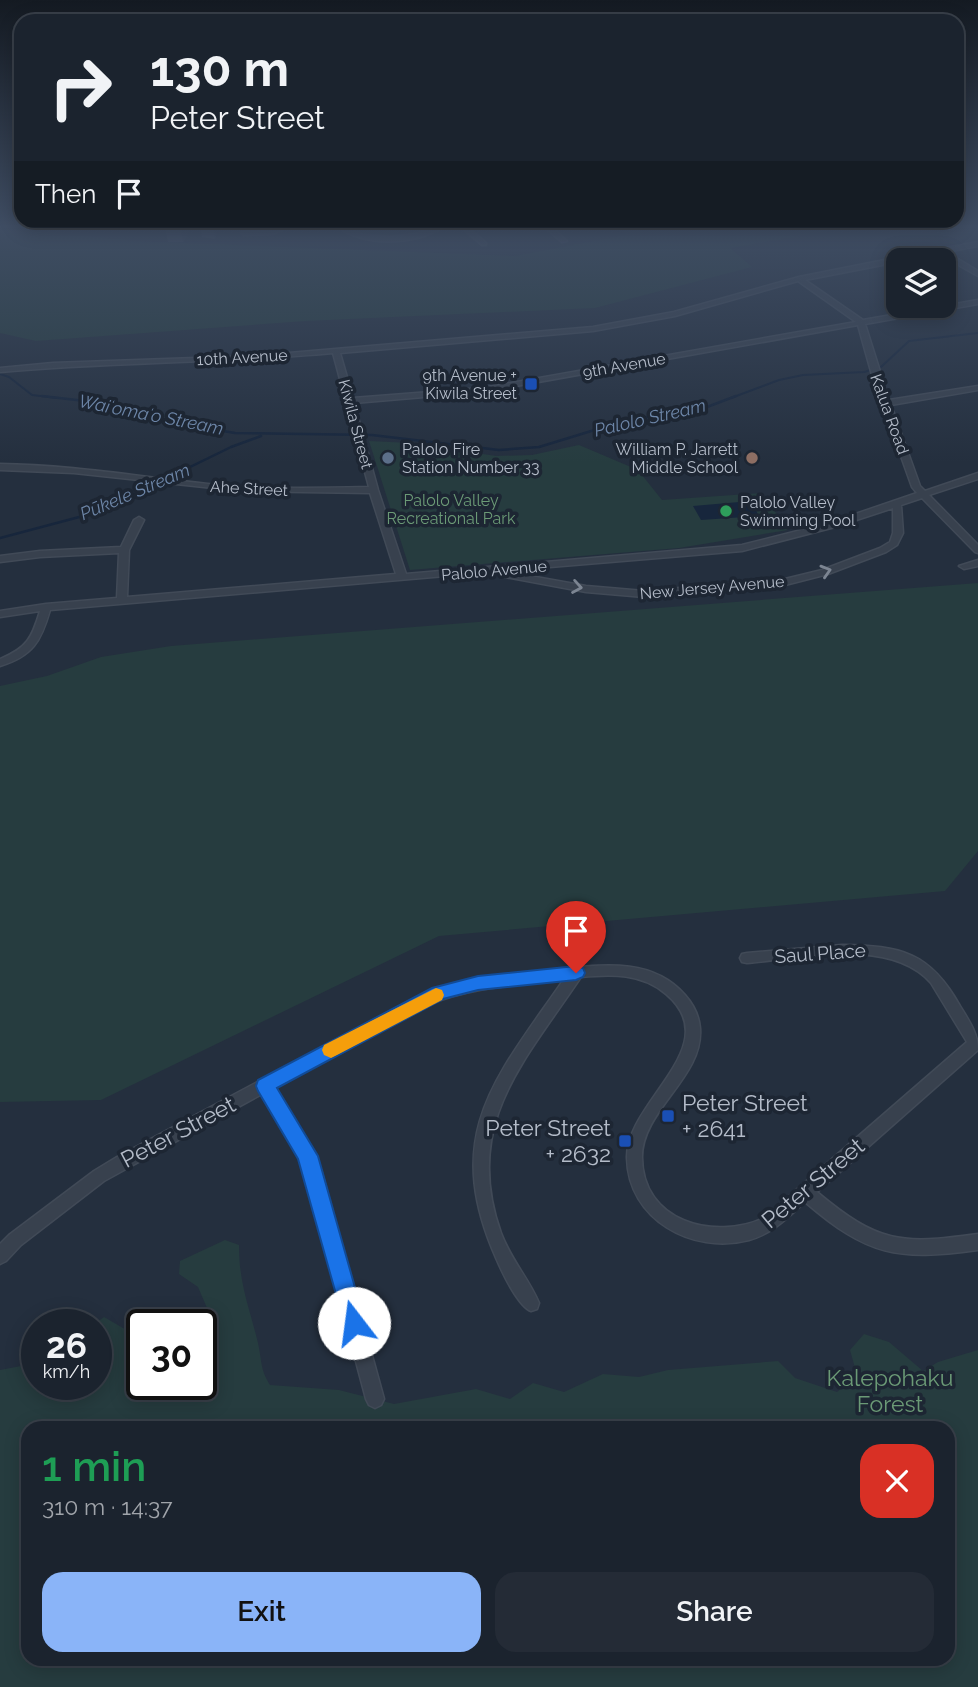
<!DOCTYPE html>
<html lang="en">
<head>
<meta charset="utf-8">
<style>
  body { margin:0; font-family:Raleway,sans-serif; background:#242b36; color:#f1f3f6; height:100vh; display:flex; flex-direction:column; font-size:26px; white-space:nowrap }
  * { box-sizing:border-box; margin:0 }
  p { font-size:23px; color:#a0a4aa }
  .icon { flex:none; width:38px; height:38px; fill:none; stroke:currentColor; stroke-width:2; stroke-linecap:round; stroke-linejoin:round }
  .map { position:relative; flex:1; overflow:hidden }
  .panel { position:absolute; left:21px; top:1421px; width:934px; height:245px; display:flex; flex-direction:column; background:#1b232e; border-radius:21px; box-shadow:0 4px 18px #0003,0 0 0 2px #39404a }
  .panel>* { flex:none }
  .hud { position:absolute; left:14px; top:14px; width:950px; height:214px; border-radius:21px; box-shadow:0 4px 18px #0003,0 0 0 2px #39404a; background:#1b232e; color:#f1f3f6; overflow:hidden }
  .tools { position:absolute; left:886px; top:248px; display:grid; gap:14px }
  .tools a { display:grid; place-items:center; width:70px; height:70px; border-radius:14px; background:#1b232e; box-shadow:0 4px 18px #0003,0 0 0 2px #39404a; font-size:35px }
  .speed { position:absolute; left:21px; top:1309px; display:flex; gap:14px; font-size:35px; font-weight:700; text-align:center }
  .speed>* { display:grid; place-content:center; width:91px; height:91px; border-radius:50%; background:#1b232e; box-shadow:0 4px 18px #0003,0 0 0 2px #39404a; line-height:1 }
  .speed small { font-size:18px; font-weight:400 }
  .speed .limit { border:4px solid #111; border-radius:10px; background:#fff; color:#111 }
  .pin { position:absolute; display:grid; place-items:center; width:60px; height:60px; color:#fff; margin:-72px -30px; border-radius:50% 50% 50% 0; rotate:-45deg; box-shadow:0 0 7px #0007 }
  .pin .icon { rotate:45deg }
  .me { position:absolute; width:77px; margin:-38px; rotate:345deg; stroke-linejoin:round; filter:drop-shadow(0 0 5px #0008) }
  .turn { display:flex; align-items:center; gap:24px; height:147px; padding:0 21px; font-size:32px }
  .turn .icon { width:91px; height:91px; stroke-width:2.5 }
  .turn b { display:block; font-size:49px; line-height:60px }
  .then { display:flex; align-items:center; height:66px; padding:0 21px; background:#0003; gap:14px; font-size:26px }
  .round { display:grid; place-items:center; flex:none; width:74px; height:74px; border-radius:21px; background:#242b36 }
  .summary { display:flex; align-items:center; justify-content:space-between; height:119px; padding:0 21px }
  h1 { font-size:42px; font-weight:600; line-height:52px; color:#1e9e55 }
  .cta { display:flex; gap:14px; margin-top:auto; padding:14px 21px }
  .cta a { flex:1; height:80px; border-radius:21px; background:#8ab4f8; color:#111; font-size:28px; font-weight:600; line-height:80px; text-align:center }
  .cta a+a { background:#242b36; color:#f1f3f6 }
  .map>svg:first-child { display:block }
  .green { fill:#263c3f; fill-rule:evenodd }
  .water { fill:#17263c }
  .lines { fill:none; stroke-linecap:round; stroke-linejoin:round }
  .stream-far1 { stroke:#17263c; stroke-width:2 }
  .stream { stroke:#17263c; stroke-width:2.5 }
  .minor-casing { stroke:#414a57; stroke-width:3 }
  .minor { fill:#38414e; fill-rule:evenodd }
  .wall { fill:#3f4b5c }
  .shaded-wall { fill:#2f3b4b }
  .oneway { stroke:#7c8592 }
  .route { fill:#1a73e8; stroke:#114b97; stroke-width:2 }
  .slow { fill:#f59e0b }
  .transit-dot { fill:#1a4fb4; stroke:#1d2633; stroke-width:2.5 }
  .service-dot { fill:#5c6f8a; stroke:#1d2633; stroke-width:2.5 }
  .education-dot { fill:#8d6e63; stroke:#1d2633; stroke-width:2.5 }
  .leisure-dot { fill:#2e9e5b; stroke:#1d2633; stroke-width:2.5 }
  .labels { text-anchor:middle; stroke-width:7; stroke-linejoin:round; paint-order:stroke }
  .far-street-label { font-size:16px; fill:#b4bcc9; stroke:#1d2633 }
  .far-poi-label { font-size:16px; fill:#b4bcc9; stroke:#1d2633; text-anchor:end }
  .far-park-label { font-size:16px; fill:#6b9a76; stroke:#1d2633 }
  .far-water-label { font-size:18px; font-style:italic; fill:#6d86a8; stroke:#1d2633 }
  .street-label { font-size:19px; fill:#b4bcc9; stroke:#1d2633 }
  .near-poi-label { font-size:23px; fill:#b4bcc9; stroke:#1d2633; text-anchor:start }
  .near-street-label { font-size:23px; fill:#b4bcc9; stroke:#1d2633 }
  .near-park-label { font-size:23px; fill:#6b9a76; stroke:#1d2633 }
</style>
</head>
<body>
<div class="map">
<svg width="978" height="1687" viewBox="0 0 978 1687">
  <rect width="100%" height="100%" fill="#242f3e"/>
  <g class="green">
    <path d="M 344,226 L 410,226 C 389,239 365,239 344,226 Z"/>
    <polygon points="615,226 858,226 730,248 752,267 595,308 306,321 36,341 0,333 0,228 136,241 515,256 626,235"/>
    <polygon points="369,441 411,443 496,456 532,455 579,445 638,470 662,500 762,493 788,530 679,548 410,570"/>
    <polygon points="978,583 978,851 945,891 439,936 101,1100 0,1102 0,686 47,676 101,657 171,646"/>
    <path d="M 225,1240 L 239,1245 C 239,1284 249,1306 258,1343 C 262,1361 260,1369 270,1385 L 339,1390 L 394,1404 L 476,1389 L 510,1399 L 533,1383 L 564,1392 L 603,1374 L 639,1377 L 668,1370 L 778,1361 L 795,1378 L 837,1392 L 857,1375 L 850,1350 L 864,1334 L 889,1342 L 923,1371 L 938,1362 L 978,1350 L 978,1687 L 0,1687 L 0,1370 L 37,1363 L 37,1384 L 96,1384 L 96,1325 L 93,1325 L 104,1317 L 142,1339 L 142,1384 L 201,1384 L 201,1325 L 183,1325 L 207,1308 L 198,1287 L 179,1274 L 180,1261 ZM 28,1428 L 948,1428 L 948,1659 L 28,1659 Z"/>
  </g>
  <polygon class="water" points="751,501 759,516 701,520 693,506"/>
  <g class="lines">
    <g class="stream-far1">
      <polyline points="0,374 9,377 32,395 57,398"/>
      <polyline points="731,398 779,380 803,375 864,372 881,367 909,341 978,333"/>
    </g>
    <g class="stream">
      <polyline points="42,396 111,404 170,422 235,433 372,435 499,450 539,447 624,421 707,407 736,396"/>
      <polyline points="0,538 98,512 231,447 261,436"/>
    </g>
    <g class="minor-casing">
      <g id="minor">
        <polygon points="102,226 131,226 128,228 105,228"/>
        <polygon points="282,226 291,226 273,234 244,235 241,233 244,231 272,230"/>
        <path d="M 336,226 L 344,226 L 363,235 L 390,237 L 416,234 L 436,226 L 444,226 C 415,246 365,247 336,226 Z"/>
        <polygon points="460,226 467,226 486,243 486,245 482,245"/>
        <polygon points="543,226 550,226 567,241 562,242"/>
        <path d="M 978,242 L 978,246 L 946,252 L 978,271 L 978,276 L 939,254 L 805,280 L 863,320 L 978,300 L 978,304 L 865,324 L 889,400 L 978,386 L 978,390 L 891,405 L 920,486 L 925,491 L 978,473 L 978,479 L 929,495 L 978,545 L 978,553 L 975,552 L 922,498 L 901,505 L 903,533 L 897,545 L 886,552 L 828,574 L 785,585 L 644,597 L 586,592 L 500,576 L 498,574 L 503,571 L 50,610 C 41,641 33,656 0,666 L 0,659 C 27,648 32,638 40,611 L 0,617 L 0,611 L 46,604 L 117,598 L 119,553 L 40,557 L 0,562 L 0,556 L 40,551 L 121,547 L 134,520 L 139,517 L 144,520 L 129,550 L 127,597 L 396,574 L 370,493 L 241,491 L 74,473 L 0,470 L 0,464 C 74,465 146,478 219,485 C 269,489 319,488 369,487 L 333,353 C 222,363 111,362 0,372 L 0,368 L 53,363 L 254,356 L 593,327 L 674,312 L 799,277 L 935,250 L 938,248 L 941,249 ZM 798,281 L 856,322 L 482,388 L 353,398 L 340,353 L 593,331 L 675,316 ZM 858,325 L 872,375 L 912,487 L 917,493 L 829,523 L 742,545 L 406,574 L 378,490 L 354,403 L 482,392 ZM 893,508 L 893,533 L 890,542 L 880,548 L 822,570 L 785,579 L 644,591 L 586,586 L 503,571 L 742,551 L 835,527 Z"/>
        <polygon points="978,560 978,566 964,569 959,566"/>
        <path d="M 842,945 C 901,946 930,952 960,1006 C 969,1021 978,1033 978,1050 L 817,1192 C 878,1243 900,1245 978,1234 L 978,1250 C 897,1261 868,1256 805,1202 C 788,1217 772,1234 749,1240 C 692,1255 628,1219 627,1158 C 625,1102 728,1046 666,994 C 642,973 611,974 581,977 C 524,1062 462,1124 501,1233 C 511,1260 529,1279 539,1303 L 537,1309 L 531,1311 C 518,1306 502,1272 496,1258 C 441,1133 496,1078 564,979 C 517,985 470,987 425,1006 L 274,1088 L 305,1137 L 321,1170 L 384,1399 L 381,1405 L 375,1408 L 369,1405 L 366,1399 L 305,1170 L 294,1146 L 262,1094 L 104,1181 L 21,1245 L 6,1261 L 0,1264 L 0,1244 L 9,1235 L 94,1171 L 117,1157 L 415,998 C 459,980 503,975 550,970 C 596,966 650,955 685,995 C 693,1004 699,1016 700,1028 C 704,1077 642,1110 642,1157 C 642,1222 714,1241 764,1218 L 967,1042 L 931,983 C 890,937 802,958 747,963 L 742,962 L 740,958 L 742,954 L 747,953 Z"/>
      </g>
    </g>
    <use href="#minor" class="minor"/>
  </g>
  <g class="wall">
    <polygon points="165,226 188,226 189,232 183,242 168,242"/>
    <polygon points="200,226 218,226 218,229 215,239 202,237"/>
  </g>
  <g class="shaded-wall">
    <polygon points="180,226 188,226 189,232 183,242"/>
    <polygon points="213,226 218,226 218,229 215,239"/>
  </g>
  <defs><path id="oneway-chevron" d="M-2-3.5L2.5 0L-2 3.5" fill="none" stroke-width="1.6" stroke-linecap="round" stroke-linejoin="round" transform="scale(1.75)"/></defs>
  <g class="oneway">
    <use href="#oneway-chevron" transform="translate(826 571) rotate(-17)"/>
    <use href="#oneway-chevron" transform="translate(577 587) rotate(10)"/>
  </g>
  <linearGradient id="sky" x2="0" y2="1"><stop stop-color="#141a22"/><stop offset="0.49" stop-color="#3f4d63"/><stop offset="1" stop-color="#3f4d63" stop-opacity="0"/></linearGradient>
  <rect width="978" height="462" fill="url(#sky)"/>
  <polygon class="route" points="576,966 583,968 585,973 583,977 576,980 478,990 443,999 277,1088 318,1156 365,1323 362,1330 354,1334 346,1330 298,1159 258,1091 256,1086 258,1080 432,988 478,976"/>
  <polygon class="slow" points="436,988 442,990 444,995 442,1000 337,1055 331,1058 324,1055 322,1050 324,1045"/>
  <g class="transit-dot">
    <rect x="524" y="377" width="14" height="14" rx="3.5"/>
    <rect x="661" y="1109" width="14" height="14" rx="3.5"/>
    <rect x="618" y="1134" width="14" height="14" rx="3.5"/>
  </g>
  <circle class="service-dot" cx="388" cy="458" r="7"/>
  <circle class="education-dot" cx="752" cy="458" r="7"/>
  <circle class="leisure-dot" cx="726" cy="511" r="7"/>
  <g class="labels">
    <g class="far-street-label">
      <text transform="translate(242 357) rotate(-3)" y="6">10th Avenue</text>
      <text transform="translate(624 365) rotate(-10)" y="6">9th Avenue</text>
      <text transform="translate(890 414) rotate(70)" y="6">Kalua Road</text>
      <text transform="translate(356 424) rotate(75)" y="6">Kiwila Street</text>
      <text transform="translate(249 488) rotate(3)" y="6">Ahe Street</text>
      <text transform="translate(494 570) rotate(-5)" y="6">Palolo Avenue</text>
      <text transform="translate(712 587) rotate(-5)" y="6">New Jersey Avenue</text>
    </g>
    <g class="far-poi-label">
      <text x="517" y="381">9th Avenue +<tspan x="517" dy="18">Kiwila Street</tspan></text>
      <text x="402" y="455" text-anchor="start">Palolo Fire<tspan x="402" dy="18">Station Number 33</tspan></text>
      <text x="738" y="455">William P. Jarrett<tspan x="738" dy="18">Middle School</tspan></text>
      <text x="740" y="508" text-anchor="start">Palolo Valley<tspan x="740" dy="18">Swimming Pool</tspan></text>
    </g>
    <g class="far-park-label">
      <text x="451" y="506">Palolo Valley<tspan x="451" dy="18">Recreational Park</tspan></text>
    </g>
    <g class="far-water-label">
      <text transform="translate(151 415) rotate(11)" y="6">Waiʻomaʻo Stream</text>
      <text transform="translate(650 418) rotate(-13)" y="6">Palolo Stream</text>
      <text transform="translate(135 492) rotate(-23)" y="6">Pūkele Stream</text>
    </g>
    <g class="street-label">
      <text transform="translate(820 953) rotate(-4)" y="7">Saul Place</text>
    </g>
    <g class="near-poi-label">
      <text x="682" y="1111">Peter Street<tspan x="682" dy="26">+ 2641</tspan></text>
      <text x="611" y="1136" text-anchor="end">Peter Street<tspan x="611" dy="26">+ 2632</tspan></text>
    </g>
    <g class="near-street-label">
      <text transform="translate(178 1132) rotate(-28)" y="8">Peter Street</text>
      <text transform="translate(813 1183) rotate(-40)" y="8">Peter Street</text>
    </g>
    <g class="near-park-label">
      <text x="890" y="1386">Kalepohaku<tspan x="890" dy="26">Forest</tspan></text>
    </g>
  </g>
</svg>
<div class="tools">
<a><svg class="icon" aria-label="layers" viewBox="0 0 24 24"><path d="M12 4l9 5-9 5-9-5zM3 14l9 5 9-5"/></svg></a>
</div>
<div class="speed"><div>26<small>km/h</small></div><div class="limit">30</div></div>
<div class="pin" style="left:576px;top:973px;background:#d93025"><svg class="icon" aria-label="arrive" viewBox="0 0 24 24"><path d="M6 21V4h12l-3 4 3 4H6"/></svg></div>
<svg class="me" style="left:354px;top:1323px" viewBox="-20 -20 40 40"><circle r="19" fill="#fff"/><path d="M0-13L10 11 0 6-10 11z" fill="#1a73e8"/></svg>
<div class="hud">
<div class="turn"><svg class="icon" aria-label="right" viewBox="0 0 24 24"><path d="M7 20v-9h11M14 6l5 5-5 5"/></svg><div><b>130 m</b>Peter Street</div></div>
<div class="then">Then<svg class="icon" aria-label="arrive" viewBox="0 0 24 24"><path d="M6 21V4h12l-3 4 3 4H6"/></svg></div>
</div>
<section class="panel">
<div class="summary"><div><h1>1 min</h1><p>310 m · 14:37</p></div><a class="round" style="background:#d93025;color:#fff"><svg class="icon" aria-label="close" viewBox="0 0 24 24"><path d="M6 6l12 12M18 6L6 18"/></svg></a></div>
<div class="cta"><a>Exit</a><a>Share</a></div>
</section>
</div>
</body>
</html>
